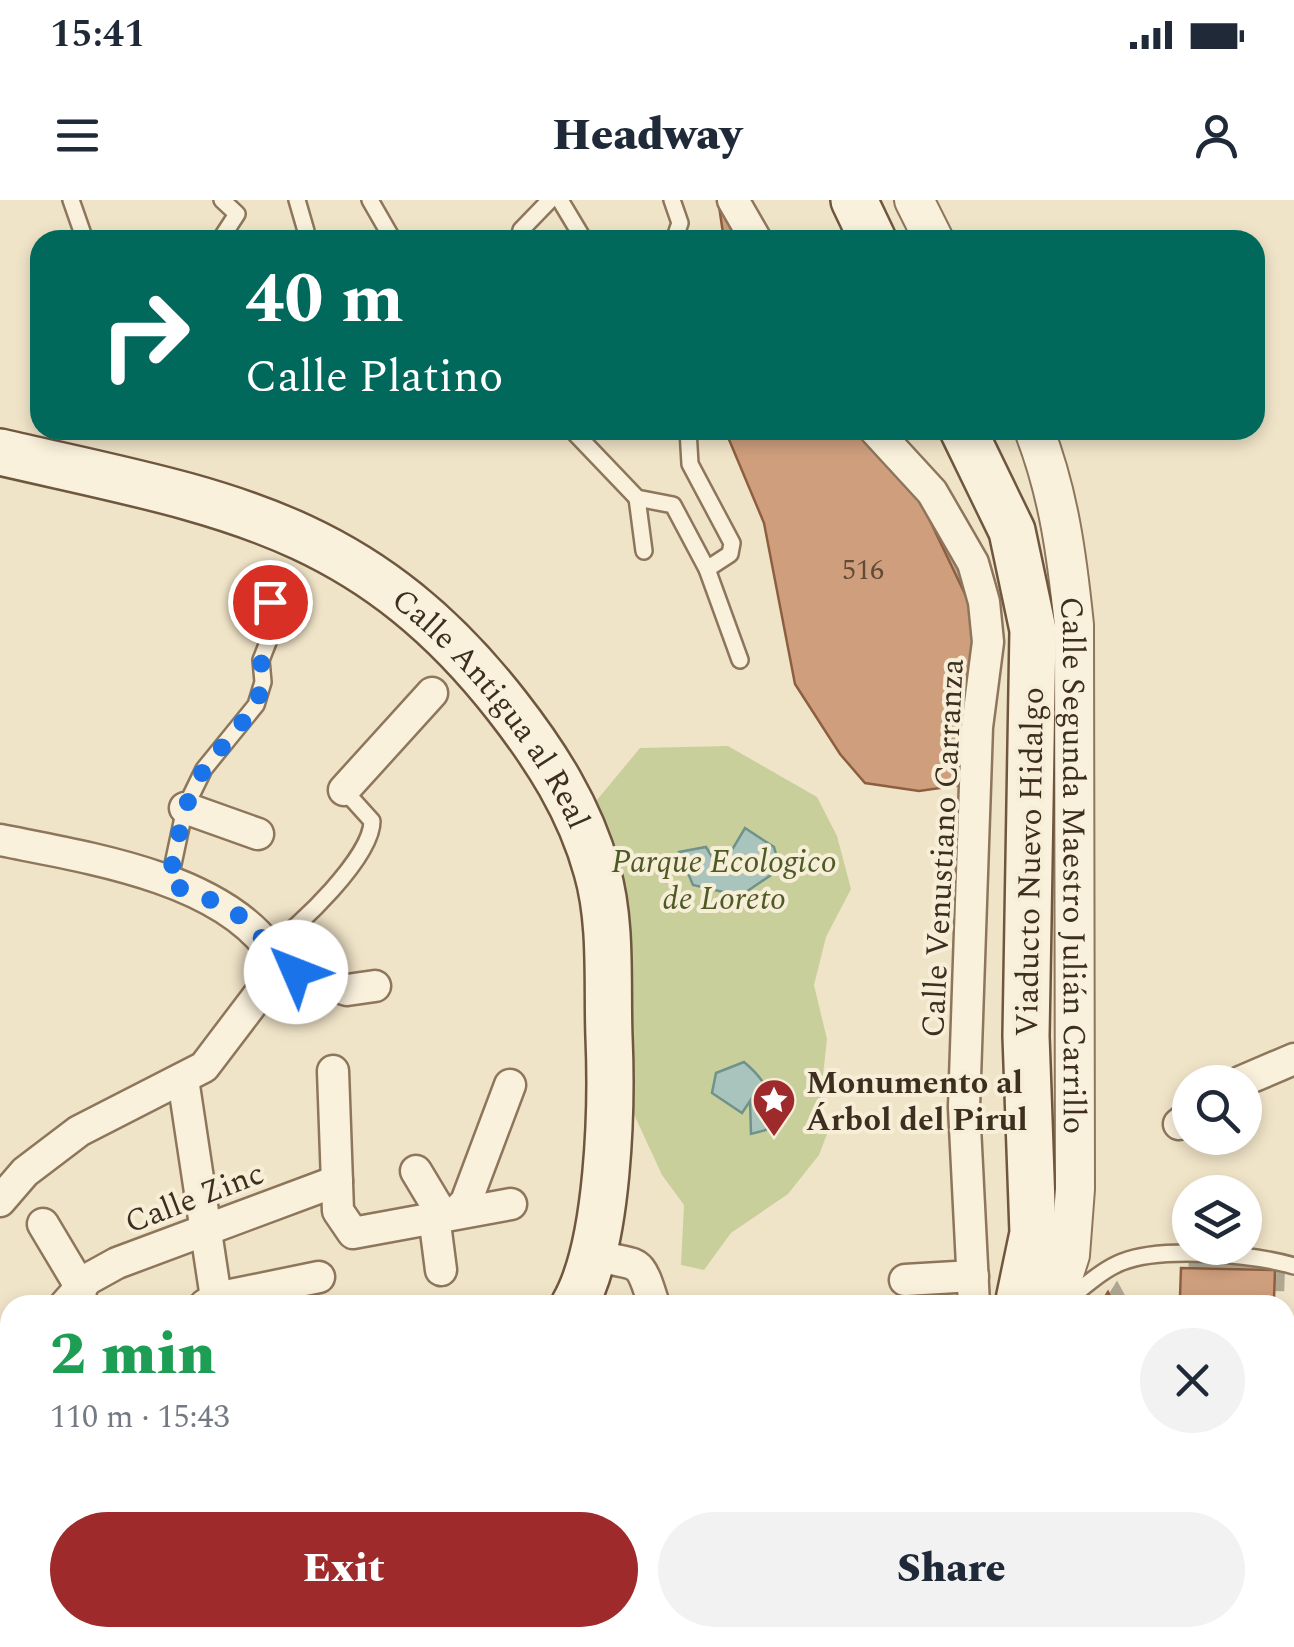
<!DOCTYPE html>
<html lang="en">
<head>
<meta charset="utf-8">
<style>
  body { margin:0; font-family:Spectral,serif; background:#f2f2f3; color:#1f2937; height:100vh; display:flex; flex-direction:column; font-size:38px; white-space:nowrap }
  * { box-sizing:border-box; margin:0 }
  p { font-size:32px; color:#747a83 }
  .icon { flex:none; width:55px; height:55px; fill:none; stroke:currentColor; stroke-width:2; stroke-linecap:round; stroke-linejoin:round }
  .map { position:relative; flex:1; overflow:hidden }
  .side { position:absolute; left:0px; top:1095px; width:1295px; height:352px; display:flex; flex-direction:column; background:#fff; border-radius:30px 30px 0 0; box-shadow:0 5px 15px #0003 }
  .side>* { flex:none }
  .top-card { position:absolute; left:30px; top:30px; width:1235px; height:210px; border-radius:30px; box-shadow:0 5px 15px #0003; background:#00695c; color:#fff; overflow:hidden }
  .fabs { position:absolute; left:1172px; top:865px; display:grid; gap:20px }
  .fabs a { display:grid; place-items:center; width:90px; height:90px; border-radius:50%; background:#fff; box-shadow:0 5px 15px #0003; font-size:50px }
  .pin { position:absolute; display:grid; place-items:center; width:85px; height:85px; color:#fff; margin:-42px; border:5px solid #fff; border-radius:50%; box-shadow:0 2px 10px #0007 }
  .me { position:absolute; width:110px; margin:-55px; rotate:314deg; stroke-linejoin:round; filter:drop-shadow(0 0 8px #0008) }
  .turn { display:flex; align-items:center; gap:35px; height:210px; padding:0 50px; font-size:45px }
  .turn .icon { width:130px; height:130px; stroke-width:2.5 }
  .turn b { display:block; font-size:70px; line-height:85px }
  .round { display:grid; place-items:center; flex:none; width:105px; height:105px; border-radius:52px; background:#f2f2f3 }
  .head { display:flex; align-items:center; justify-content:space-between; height:170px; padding:0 50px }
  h1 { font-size:60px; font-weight:800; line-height:75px; color:#1e9e55 }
  .primary-button { display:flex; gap:20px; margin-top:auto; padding:20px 50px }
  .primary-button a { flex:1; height:115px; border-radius:60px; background:#9e2a2b; color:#fff; font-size:40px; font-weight:800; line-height:115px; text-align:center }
  .primary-button a+a { background:#f2f2f3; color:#1f2937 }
  .status { display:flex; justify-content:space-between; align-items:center; height:70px; padding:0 50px; background:#fff; direction:ltr }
  .status svg { height:28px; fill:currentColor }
  header { display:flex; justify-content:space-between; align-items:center; height:130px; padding:0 50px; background:#fff; font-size:45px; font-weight:800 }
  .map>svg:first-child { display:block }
  .green { fill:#c9cf9b }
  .water { fill:#a9c4bc; stroke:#6f938a; stroke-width:2.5 }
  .building { fill:#cf9f7d; stroke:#8d5f41; stroke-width:2.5; filter:url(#shadow) }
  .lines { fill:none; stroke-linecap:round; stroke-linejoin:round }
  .service-casing { stroke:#8d765c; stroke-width:20 }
  .minor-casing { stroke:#8d765c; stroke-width:35 }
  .tertiary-casing { stroke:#8d765c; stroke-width:42 }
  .secondary-casing { stroke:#6f573f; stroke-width:50 }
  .service { stroke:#faf1dc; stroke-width:15 }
  .minor { stroke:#faf1dc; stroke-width:30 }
  .tertiary { stroke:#faf1dc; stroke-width:38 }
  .secondary { stroke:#faf1dc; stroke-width:45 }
  .route { stroke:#1a73e8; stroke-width:18; stroke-dasharray:0 32.4 }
  .labels { text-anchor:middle; stroke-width:8; stroke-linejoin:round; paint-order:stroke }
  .number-label { font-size:28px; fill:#624a37 }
  .street-label { font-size:32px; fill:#3d2e20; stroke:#f7eed8 }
  .park-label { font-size:32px; font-style:italic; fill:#4d5a26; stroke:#f7eed8 }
  .poi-label { font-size:32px; font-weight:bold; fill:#3d2e20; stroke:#f7eed8; text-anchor:start }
</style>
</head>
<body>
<div class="status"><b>15:41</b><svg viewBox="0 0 49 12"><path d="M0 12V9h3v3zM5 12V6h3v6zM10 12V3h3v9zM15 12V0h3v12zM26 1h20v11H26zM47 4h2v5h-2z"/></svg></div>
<header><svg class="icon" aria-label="menu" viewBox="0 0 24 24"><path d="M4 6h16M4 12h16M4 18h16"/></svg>Headway<svg class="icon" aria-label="person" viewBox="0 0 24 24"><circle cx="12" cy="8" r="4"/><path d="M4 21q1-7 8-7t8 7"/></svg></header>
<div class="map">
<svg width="1294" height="1447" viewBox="0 0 1294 1447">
  <defs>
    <filter id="shadow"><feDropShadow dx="9" dy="-9" stdDeviation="0" flood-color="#0004"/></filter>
  </defs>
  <rect width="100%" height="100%" fill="#f0e4c8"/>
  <polygon class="green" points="728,546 817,597 837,636 851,689 826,737 814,785 827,839 820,903 827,934 819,955 788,994 731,1033 704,1070 681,1065 684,1005 662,975 631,908 592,606 640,548"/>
  <g class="water">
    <polygon points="745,628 774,647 780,669 740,696 693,685 679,652 706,647 715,662 732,650"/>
    <path d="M 744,862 C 768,882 777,900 766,930 L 751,934 L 750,901 L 742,913 L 712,893 L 716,873 Z"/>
  </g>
  <g class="building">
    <polygon points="719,6 741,40 724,40"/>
    <polygon points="725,230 869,230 912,283 975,415 969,584 919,591 865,583 840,554 795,484 764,323"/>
    <polygon points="1181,1068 1275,1070 1274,1099 1180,1097"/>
    <polygon points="1108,1092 1115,1105 1100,1105"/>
    <polygon points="1294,1420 1294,1447 1288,1447 1280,1438 1285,1438 1285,1428"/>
  </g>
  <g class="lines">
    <g class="service-casing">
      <g id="service">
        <polyline points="71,0 85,40"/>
        <polyline points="297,0 306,31"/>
        <polyline points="370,0 393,40"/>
        <polyline points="560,0 584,40"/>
        <polyline points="672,0 680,23 674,40"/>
        <polyline points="220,40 237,14 222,0"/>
        <polyline points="519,40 521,30 550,0"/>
        <polyline points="572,230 637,298 673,305 707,369 740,460"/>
        <polyline points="688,230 690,264 732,343 730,354 707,369"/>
        <polyline points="637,298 644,351"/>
        <polyline points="169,683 185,608 204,569 256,505 263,482 261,460 272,432 267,410 278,383"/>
        <path d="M 269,748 C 299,727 372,657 372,621 L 344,590"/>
        <path d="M 1063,1103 C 1081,1090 1101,1070 1122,1062 C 1162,1046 1253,1054 1294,1066"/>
        <polyline points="1285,1410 1294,1404"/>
        <polyline points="1248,1438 1258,1447"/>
        <polyline points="1107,1447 1158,1438"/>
      </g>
    </g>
    <g class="minor-casing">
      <g id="minor">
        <polyline points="733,0 756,40"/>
        <polyline points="875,230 932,292 973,363 984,402 988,442 977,527 964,907 974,1105"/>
        <polyline points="344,590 432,493"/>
        <polyline points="185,608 258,634"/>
        <path d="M 0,640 C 84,657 215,676 269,748 L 270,780 L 204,867 L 79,931 L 25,972 L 0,1001"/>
        <polyline points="270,764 347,790 375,786"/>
        <polyline points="333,871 338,1011 353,1033 511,1004"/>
        <polyline points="183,879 216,1098"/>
        <polyline points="1240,882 1294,859"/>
        <polyline points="1179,924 1190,915"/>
        <polyline points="416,971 443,1016"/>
        <polyline points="455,1013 466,1002 510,885"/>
        <polyline points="434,1016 441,1070"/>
        <polyline points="43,1024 80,1086 81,1102"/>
        <path d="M 593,1054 C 640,1069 638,1052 654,1105"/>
        <polyline points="905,1080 973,1076"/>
        <polyline points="65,1105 88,1079 117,1063 337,981"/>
        <polyline points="205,1105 216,1098 319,1077"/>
        <polyline points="0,1435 10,1426"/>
      </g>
    </g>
    <g class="tertiary-casing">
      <g id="tertiary">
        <polyline points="914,0 934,40"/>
        <path id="s1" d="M 1034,230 C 1059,294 1067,357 1074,425 L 1075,989 L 1070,1055 L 1054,1105"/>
      </g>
    </g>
    <g class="secondary-casing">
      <g id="secondary">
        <polyline points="854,0 873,40"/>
        <polyline points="963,230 1012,331 1033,430 1026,836 1033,1033 1018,1105"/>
        <path id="s2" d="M 0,252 C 216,302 361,319 507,506 C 546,556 580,609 597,671 C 612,723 607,783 609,837 C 612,907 609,1044 574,1105"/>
        <polyline points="137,1447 146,1438"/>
        <polyline points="810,1447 828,1438"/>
        <polyline points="923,1447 935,1440"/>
      </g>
    </g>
    <use href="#service" class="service"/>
    <use href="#minor" class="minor"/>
    <use href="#tertiary" class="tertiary"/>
    <use href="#secondary" class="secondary"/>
  </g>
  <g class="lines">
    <path class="route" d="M 270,402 L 267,410 L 272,432 L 261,460 L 263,482 L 256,506 L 204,569 L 185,608 L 168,684 C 206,697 268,717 270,764 L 296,772"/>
  </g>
  <defs>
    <g id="sight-pin" transform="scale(2.25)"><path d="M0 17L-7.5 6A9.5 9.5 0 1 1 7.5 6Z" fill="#9e2a2b" stroke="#f7eed8"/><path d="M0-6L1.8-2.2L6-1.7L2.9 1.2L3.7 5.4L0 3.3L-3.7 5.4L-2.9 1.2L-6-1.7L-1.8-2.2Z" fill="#fff"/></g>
  </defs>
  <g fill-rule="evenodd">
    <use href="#sight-pin" x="774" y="900"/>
  </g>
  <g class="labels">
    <g class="number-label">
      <text x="863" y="379">516</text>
    </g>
    <g class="street-label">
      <text dy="11" stroke="none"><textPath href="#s2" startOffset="575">Calle Antigua al Real</textPath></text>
      <text transform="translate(942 648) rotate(-87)" y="11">Calle Venustiano Carranza</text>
      <text transform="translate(1029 662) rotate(-89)" y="11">Viaducto Nuevo Hidalgo</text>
      <text dy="11" stroke="none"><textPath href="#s1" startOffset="440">Calle Segunda Maestro Julián Carrillo</textPath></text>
      <text transform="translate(194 997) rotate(-21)" y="11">Calle Zinc</text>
    </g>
    <g class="park-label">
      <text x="724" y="672">Parque Ecologico<tspan x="724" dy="37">de Loreto</tspan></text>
    </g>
    <g class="poi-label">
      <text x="806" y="893">Monumento al<tspan x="806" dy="37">Árbol del Pirul</tspan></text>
    </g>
  </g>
</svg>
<div class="fabs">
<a><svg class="icon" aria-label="search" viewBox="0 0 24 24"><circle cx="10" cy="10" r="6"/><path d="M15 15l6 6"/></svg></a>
<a><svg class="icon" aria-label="layers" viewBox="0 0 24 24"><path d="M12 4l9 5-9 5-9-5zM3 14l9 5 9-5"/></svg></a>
</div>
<div class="pin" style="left:270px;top:402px;background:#d93025"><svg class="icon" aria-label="arrive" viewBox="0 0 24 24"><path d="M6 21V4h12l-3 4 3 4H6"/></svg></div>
<svg class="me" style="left:296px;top:772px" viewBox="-20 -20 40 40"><circle r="19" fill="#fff"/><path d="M0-13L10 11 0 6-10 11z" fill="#1a73e8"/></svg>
<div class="top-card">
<div class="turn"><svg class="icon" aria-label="right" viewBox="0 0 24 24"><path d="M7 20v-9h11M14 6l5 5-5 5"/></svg><div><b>40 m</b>Calle Platino</div></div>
</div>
<section class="side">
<div class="head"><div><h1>2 min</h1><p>110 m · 15:43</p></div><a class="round"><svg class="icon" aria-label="close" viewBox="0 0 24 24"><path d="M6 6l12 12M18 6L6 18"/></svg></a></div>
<div class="primary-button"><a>Exit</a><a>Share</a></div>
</section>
</div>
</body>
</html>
